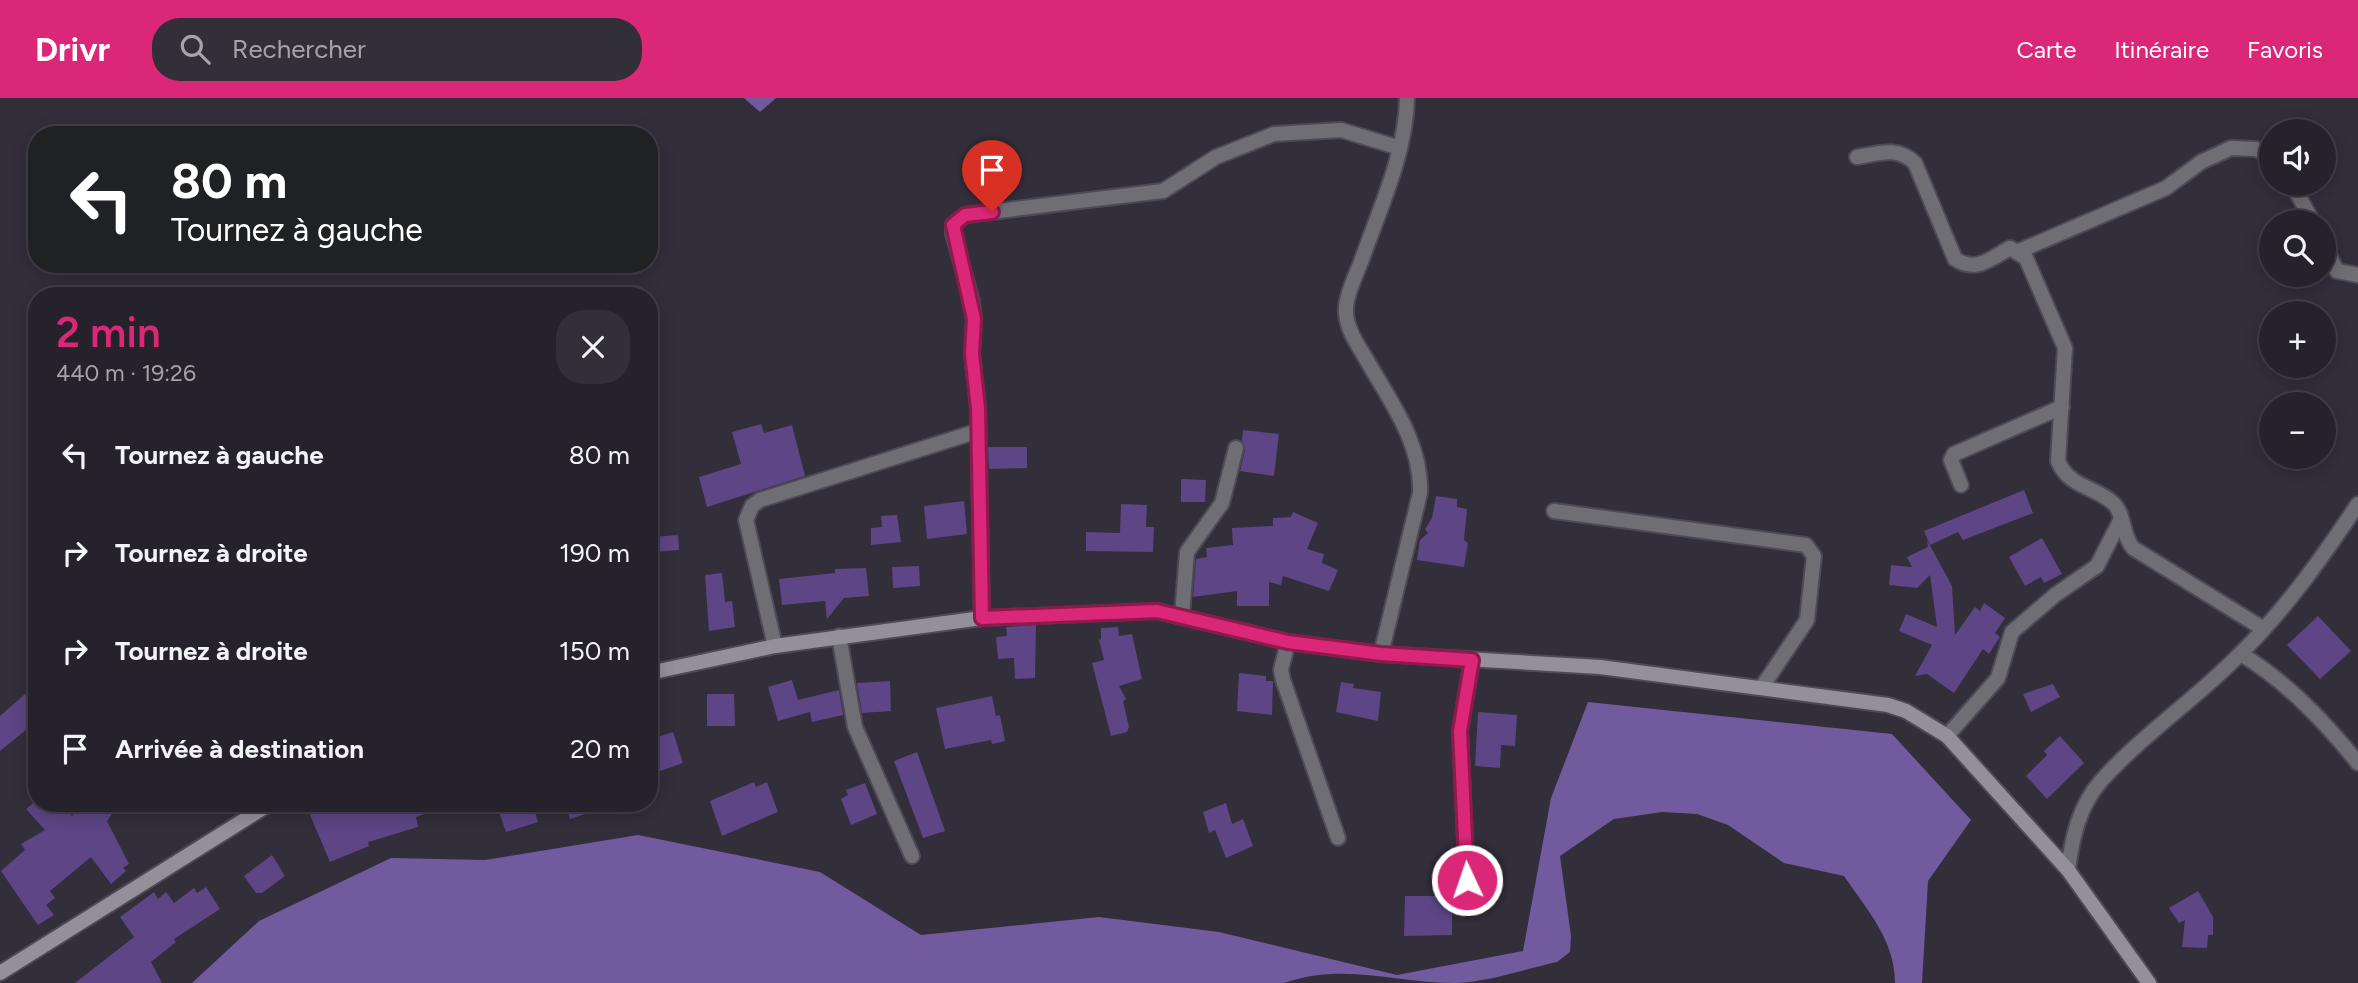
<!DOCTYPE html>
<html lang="fr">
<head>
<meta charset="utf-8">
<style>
  body { margin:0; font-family:Figtree,sans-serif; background:#322f38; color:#f1f3f6; height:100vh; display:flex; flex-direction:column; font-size:26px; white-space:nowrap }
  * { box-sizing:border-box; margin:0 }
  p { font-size:23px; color:#a4a4a9 }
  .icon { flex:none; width:38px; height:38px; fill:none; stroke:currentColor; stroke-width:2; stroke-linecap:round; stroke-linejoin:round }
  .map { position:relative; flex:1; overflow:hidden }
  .side { position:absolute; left:28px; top:189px; width:630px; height:525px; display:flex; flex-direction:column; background:#26222c; border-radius:28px; box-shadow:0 4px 18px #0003,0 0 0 2px #423f48 }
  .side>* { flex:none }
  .banner { position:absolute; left:28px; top:28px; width:630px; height:147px; border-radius:28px; box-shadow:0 4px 18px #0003,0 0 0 2px #423f48; background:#202124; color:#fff; overflow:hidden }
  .buttons { position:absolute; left:2259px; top:21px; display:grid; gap:14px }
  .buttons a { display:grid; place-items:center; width:77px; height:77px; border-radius:50%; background:#26222c; box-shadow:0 4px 18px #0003,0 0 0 2px #423f48; font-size:35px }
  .pin { position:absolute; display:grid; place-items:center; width:60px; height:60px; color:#fff; margin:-72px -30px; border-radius:50% 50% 50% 0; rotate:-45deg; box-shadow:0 0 7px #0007 }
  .pin .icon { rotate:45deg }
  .me { position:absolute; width:77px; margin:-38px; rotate:357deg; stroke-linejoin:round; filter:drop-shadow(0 0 5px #0008) }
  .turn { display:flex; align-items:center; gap:24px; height:147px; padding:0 28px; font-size:32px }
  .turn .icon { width:91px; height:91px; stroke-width:2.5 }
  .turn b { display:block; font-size:49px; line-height:60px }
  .round { display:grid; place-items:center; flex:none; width:74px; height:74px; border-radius:28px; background:#322f38 }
  .summary { display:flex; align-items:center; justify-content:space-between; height:119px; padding:0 28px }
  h1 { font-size:42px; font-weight:600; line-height:52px; color:#db2777 }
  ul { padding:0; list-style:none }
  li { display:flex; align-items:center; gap:21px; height:98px; padding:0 28px }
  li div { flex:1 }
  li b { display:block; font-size:26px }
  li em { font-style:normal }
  header { display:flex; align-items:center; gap:42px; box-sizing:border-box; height:98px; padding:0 35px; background:#db2777; color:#fff }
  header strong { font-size:33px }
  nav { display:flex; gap:38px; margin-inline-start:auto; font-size:24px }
  .search { width:490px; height:63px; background:#322f38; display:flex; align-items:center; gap:18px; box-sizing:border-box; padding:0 24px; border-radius:28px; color:#a4a4a9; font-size:26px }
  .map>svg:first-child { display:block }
  .forest { fill:#725a9e }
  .building { fill:#5d4586 }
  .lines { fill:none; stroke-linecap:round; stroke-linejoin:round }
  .street-casing { stroke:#4d4a55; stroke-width:18 }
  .secondary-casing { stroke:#4d4a55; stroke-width:18 }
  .street { stroke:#6f6e74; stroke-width:14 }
  .secondary { stroke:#93909a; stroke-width:14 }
  .route-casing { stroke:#8e194d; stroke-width:18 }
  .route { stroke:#db2777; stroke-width:12 }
</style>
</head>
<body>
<header>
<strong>Drivr</strong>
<div class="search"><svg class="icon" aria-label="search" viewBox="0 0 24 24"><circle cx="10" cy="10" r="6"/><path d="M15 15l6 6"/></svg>Rechercher</div>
<nav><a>Carte</a><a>Itinéraire</a><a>Favoris</a></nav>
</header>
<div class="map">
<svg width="2358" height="885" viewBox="0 0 2358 885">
  <rect width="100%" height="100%" fill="#322e3a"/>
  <g class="forest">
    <polygon points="744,0 776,0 760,14"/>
    <path d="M 1588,604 L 1892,636 L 1971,722 L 1928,783 L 1922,885 L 1895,885 C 1895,842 1867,812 1844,778 L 1784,765 L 1728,727 L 1697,716 L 1662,714 L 1614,721 L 1560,758 L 1571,838 L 1570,854 L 1557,864 C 1525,871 1489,884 1456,885 C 1396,885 1343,864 1284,885 L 192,885 L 259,823 L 391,760 L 485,762 L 638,737 L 820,774 L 921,837 L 1099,819 L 1219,834 L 1397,877 L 1523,853 L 1551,700 Z"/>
  </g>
  <g class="building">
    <polygon points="761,326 764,335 792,327 805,378 707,409 699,379 741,366 732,334"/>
    <polygon points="1243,332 1279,336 1274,378 1240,373 1245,352 1242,342"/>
    <polygon points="988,349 1027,349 1027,370 989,371"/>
    <polygon points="1181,381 1206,382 1205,404 1181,404"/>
    <polygon points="2024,392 2033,415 1963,442 1958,434 1930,447 1924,433"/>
    <polygon points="1436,398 1457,401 1457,409 1467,411 1464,442 1468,445 1464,469 1417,462 1420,442 1428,435 1425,431 1432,420"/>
    <polygon points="964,403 967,436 927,441 924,408"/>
    <polygon points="1121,406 1147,407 1146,429 1154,429 1153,454 1086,453 1086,434 1120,435"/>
    <polygon points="1293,414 1318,425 1307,451 1324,456 1322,465 1338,472 1329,493 1283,478 1281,487 1269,484 1269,508 1237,508 1237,493 1193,499 1196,461 1207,459 1206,450 1233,447 1232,430 1273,428 1273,420 1291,419"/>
    <polygon points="897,417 901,444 871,447 871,430 882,429 881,418"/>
    <polygon points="678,437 679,452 653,454 652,439"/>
    <polygon points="2042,440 2062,476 2044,485 2041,479 2025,488 2009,459"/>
    <polygon points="1927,442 1952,488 1955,537 1975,509 1980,513 1984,505 2005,520 1995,535 2000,539 1989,556 1983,551 1954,595 1927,576 1915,578 1932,547 1899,533 1906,516 1937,529 1930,477 1917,490 1889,487 1891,467 1912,469 1907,459 1928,449"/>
    <polygon points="919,468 920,488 893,490 892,469"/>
    <polygon points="866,470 869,498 844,500 827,521 825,503 782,507 779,481 835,475 835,471"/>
    <polygon points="722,475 725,504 732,503 735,529 709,533 705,477"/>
    <polygon points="2318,518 2351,553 2320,581 2287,547"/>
    <polygon points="1036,527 1035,580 1015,581 1014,560 998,561 996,539 1007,538 1006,529"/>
    <polygon points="1118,529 1119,538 1132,536 1142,581 1119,588 1126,601 1123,603 1129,629 1127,634 1111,638 1092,565 1104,562 1099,542 1101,541 1101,530"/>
    <polygon points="1239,575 1266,578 1266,583 1273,583 1272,617 1237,613"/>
    <polygon points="792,582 798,602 839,592 843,617 812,624 810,614 778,623 768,589"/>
    <polygon points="890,583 891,613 862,615 857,585"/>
    <polygon points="1341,584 1354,586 1353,590 1381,594 1378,623 1336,614"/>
    <polygon points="2053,586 2060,599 2031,614 2023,596"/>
    <polygon points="25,596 37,611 37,623 0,653 0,618"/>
    <polygon points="707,596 734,596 735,628 707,628"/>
    <polygon points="992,598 996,618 1000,617 1005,643 992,646 991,642 945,651 936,610"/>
    <polygon points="1478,614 1517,617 1515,648 1501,647 1500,670 1475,668"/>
    <polygon points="673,634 683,665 649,677 649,642"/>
    <polygon points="2060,638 2084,665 2047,701 2026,678 2047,657 2044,653"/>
    <polygon points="917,654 945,733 923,740 894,663"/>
    <polygon points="754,684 756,689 767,684 778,714 722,738 710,703"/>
    <polygon points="865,685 877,716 851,727 841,701 848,697 846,692"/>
    <polygon points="37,702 37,705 62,705 72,718 83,705 119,705 107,723 129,766 123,770 126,773 111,786 91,759 50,793 55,800 46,807 54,817 38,827 1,773 25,752 21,746 45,732 26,711"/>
    <polygon points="305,705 449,705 450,706 416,719 418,729 368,744 369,748 330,764"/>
    <polygon points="496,705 532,705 538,724 506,734"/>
    <polygon points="565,705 610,705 610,708 570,721"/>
    <polygon points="1226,705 1232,726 1243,721 1253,748 1226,760 1215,732 1209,735 1203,714"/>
    <polygon points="272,757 285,778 262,795 256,795 244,778"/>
    <polygon points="206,789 220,811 174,841 176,844 151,864 162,885 75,885 134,839 120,819 154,794 158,801 166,794 174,805 194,790 197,795"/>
    <polygon points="2198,793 2213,819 2213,837 2208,837 2207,850 2182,849 2185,822 2179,825 2169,810"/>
    <polygon points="1405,798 1452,798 1452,837 1404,838"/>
  </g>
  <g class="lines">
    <g class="street-casing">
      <g id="street">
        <path d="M 1857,59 C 1880,55 1897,48 1915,65 L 1955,161 C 1976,175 1990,161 2010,150 L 2026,160 L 2065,250 L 2058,363 C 2069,390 2095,388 2113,405 C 2125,416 2122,438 2133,450 L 2262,530"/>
        <polyline points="2292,86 2313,124"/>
        <polyline points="2324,147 2337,173 2358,177"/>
        <polyline points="2019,153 2166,90 2201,64 2231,50 2256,51 2272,59"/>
        <polyline points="1961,387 1951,362 1954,356 2062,309"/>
        <polyline points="1554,413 1806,447 1814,458 1807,522 1762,589"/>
        <polyline points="1182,518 1187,454 1222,405 1236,350"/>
        <polyline points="982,520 978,310 972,256 974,221 972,204 953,135 953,127 965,117 1163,93 1216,59 1274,36 1341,32 1400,50"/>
        <polyline points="839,538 855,629 912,758"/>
        <polyline points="1288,544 1281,572 1283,582 1338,740"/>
        <polyline points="775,548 746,422 752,408 760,402 978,333"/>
        <path d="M 1381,556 L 1420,395 C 1422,344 1389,302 1365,259 C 1357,246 1347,231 1346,215 C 1345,199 1355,179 1361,164 C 1379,112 1406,56 1407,0"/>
        <path d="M 2241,556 C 2287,584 2324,623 2358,665"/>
        <polyline points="1947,638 1998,580 2012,534 2055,497 2097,468 2120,423"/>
        <path d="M 2068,772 C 2072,740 2079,708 2101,683 C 2140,639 2197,600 2239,557 C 2285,512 2322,460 2358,406"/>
        <polyline points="1468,809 1460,633 1472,562"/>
      </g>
    </g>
    <g class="secondary-casing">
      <g id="secondary">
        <polyline points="649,575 775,548 982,520 1157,513 1288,544 1381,556 1600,569 1888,607 1906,613 1947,638 2068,772 2149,885"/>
        <polyline points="0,875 271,705"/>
      </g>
    </g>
    <use href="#street" class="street"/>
    <use href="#secondary" class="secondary"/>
  </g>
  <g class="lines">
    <g class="route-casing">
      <polyline id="route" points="992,114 965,117 953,127 974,221 972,256 978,310 982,520 1157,513 1288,544 1381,556 1472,562 1460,633 1467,782"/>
    </g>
    <use href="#route" class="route"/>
  </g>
</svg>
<div class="buttons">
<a><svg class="icon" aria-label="sound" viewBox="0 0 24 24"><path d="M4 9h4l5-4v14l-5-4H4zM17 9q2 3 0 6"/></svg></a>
<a><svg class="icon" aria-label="search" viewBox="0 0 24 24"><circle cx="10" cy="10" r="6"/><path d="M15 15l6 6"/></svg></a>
<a>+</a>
<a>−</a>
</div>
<div class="pin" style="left:992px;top:114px;background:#d93025"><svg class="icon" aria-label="arrive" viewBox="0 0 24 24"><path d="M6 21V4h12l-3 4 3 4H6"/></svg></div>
<svg class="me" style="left:1467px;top:782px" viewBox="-20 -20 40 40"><circle r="17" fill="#db2777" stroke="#fff" stroke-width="3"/><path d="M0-11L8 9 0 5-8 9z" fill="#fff"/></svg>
<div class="banner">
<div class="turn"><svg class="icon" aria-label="left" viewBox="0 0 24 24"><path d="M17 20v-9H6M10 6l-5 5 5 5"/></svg><div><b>80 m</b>Tournez à gauche</div></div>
</div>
<section class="side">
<div class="summary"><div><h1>2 min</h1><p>440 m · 19:26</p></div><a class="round"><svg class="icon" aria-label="close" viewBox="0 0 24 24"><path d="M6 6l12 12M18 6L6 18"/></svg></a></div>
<ul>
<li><svg class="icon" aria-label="left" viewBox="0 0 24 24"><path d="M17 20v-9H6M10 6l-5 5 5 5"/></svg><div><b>Tournez à gauche</b></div><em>80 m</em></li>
<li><svg class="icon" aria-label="right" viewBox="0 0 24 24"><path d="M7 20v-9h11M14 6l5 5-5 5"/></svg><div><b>Tournez à droite</b></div><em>190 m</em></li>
<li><svg class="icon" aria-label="right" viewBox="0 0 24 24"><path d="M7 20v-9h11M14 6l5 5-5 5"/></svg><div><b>Tournez à droite</b></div><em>150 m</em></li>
<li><svg class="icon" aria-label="arrive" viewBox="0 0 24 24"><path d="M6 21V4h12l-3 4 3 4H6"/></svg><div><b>Arrivée à destination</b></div><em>20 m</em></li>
</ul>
</section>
</div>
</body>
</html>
